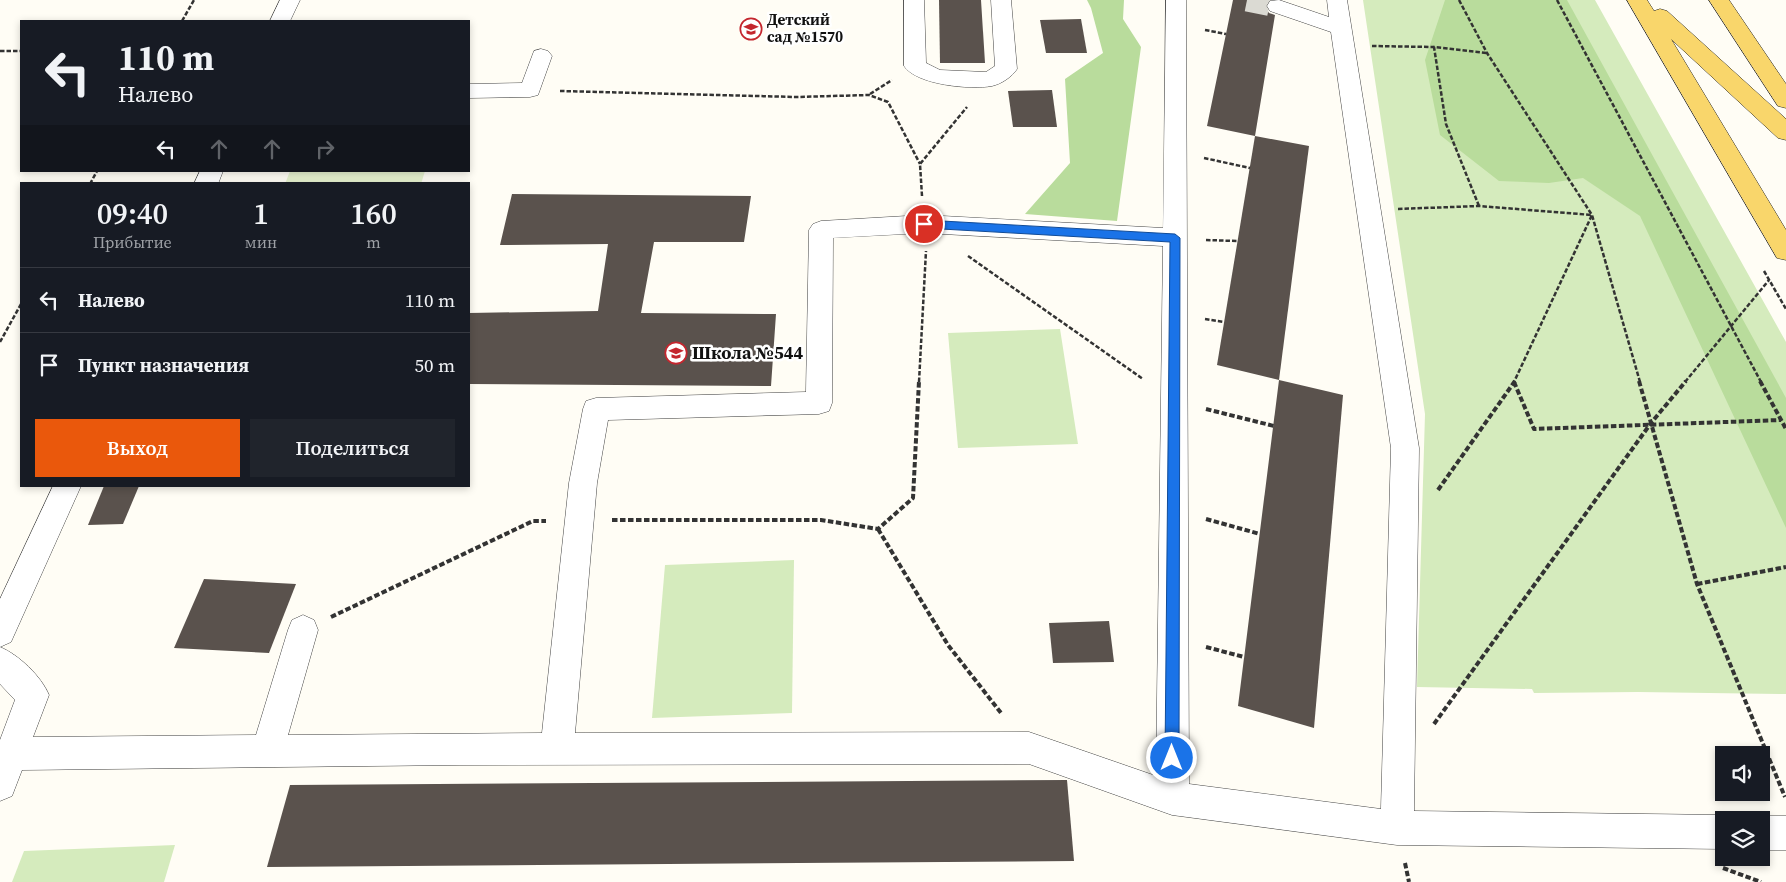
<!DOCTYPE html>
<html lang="ru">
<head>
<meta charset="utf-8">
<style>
  body { margin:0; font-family:"Source Serif 4",serif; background:#20242c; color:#f1f3f6; height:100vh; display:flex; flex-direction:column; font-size:19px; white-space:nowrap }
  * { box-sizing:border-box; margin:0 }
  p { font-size:16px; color:#9ea1a6 }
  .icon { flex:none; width:28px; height:28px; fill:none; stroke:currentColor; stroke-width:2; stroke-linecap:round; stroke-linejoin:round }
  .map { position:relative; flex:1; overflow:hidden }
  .side { position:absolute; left:20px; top:182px; width:450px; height:305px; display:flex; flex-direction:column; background:#171b24; border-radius:0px; box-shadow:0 2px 8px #0003 }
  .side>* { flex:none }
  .hud { position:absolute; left:20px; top:20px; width:450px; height:152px; border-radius:0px; box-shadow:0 2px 8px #0003; background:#171b24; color:#f1f3f6; overflow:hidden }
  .controls { position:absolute; left:1715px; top:746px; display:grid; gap:10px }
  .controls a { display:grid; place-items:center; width:55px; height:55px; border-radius:0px; background:#171b24; box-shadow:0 2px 8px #0003; font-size:25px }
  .pin { position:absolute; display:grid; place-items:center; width:42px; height:42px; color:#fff; margin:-21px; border:2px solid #fff; border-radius:50%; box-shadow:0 1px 5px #0007 }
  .me { position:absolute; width:55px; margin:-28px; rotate:0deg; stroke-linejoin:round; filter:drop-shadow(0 0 4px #0008) }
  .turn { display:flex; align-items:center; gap:18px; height:105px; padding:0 15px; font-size:22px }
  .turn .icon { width:65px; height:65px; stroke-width:2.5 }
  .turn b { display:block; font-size:35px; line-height:42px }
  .lanes { display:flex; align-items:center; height:48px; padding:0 15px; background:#0003; justify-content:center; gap:25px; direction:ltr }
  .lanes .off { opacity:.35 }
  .eta { display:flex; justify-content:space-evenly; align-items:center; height:85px; text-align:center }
  .eta b { font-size:30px; font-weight:600; line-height:35px }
  .cta { display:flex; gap:10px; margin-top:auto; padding:10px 15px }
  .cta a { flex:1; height:58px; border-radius:0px; background:#ea580c; color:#fff; font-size:20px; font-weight:600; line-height:58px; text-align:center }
  .cta a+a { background:#20242c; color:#f1f3f6 }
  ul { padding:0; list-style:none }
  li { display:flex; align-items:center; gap:15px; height:65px; padding:0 15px; border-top:1px solid #363941 }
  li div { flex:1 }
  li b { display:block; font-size:19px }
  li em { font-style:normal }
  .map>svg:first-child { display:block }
  .green { fill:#d5ebbd }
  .forest { fill:#b9dc9c }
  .pitch { fill:#e6f2cf }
  .building { fill:#5a524d }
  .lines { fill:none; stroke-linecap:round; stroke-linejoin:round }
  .minor-tunnel { stroke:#dbdad3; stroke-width:23; stroke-dasharray:23 12; stroke-linecap:butt }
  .minor-casing { stroke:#444; stroke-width:1 }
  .major-casing { stroke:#222; stroke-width:1 }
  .path-far1 { stroke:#333; stroke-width:2.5; stroke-dasharray:4.5 2; stroke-linecap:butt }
  .path { stroke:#333; stroke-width:4; stroke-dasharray:5.5 2.5; stroke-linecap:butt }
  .minor { fill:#fff; fill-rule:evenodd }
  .major { fill:#f9d66b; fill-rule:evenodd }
  .route { fill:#1a73e8; stroke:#114b97 }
  .labels { text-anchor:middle; stroke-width:5; stroke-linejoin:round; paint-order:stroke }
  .far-poi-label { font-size:15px; font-weight:bold; fill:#111; stroke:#fff; text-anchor:start }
  .poi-label { font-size:18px; font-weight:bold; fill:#111; stroke:#fff; text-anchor:start }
</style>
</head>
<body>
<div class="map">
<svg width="1786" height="882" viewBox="0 0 1786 882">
  <rect width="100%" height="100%" fill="#fffdf5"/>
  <g class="green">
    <polygon points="1363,0 1595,0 1786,342 1786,694 1638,692 1534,693 1532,689 1417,687 1425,414"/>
    <polygon points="1060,329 1078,444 958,448 948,333"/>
    <polygon points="794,560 792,713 652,718 665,565"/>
    <polygon points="175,845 164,882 12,882 24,851"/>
  </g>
  <g class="forest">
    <polygon points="1087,0 1124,0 1123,19 1141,47 1117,221 1025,214 1070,163 1065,79 1103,53 1091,8"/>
    <polygon points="1445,0 1567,0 1786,398 1786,528 1640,216 1583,178 1549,183 1499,181 1440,135 1425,60"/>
  </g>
  <polygon class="pitch" points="290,171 425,171 421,184 285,184"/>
  <g class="building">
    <polygon points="939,0 981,0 985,63 940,63"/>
    <polygon points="1233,0 1268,0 1265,7 1269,13 1275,15 1255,136 1207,126"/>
    <polygon points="1081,19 1087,53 1046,53 1040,20"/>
    <polygon points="1052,90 1057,127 1013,127 1008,91"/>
    <polygon points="1255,136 1309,146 1279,380 1217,365"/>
    <polygon points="512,194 751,196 744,242 654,242 641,313 776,314 771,386 469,384 469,313 598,311 608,244 500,245"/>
    <polygon points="1279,380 1343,395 1314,728 1238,706"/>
    <polygon points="104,486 139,486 123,524 88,525"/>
    <polygon points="204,579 296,584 269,653 174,648"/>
    <polygon points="1109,621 1114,662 1053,663 1049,623"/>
    <polygon points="1067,780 1074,861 267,867 290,785"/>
  </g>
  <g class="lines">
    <polyline class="minor-tunnel" points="1247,0 1277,6"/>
    <g class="minor-casing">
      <g id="minor">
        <polygon points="280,0 300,0 290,21 270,21"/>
        <path d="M 904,0 L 924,0 L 926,63 L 940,70 L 986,72 L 995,66 L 991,0 L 1011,0 L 1017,69 C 1012,77 1001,84 992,86 C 971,90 916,85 904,66 Z"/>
        <path d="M 1166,0 L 1186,0 L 1189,784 L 1381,809 L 1391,448 L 1331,32 L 1270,11 L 1267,6 L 1270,1 L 1279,0 L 1329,17 L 1327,0 L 1347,0 L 1419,448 L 1414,811 L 1724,815 L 1736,820 L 1724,820 L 1724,849 L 1397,845 L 1172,815 L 1029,764 L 459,765 L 22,770 L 12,796 L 0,801 L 0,740 L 15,700 L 0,684 L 0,647 C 19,655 41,676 49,695 L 33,737 L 256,735 L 288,630 L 292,620 L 303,615 L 314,620 L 318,630 L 288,735 L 542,733 L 569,483 L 583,409 L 586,401 L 596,398 L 806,392 L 809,230 L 813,224 L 821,221 L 924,215 L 1163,228 ZM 924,233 L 1163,246 L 1156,776 L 1029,732 L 575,733 L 597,483 L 608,420 L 819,414 L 829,411 L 832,403 L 833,238 Z"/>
        <polygon points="541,49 548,51 552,56 538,95 530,97 469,98 469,84 522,83 534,51"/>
        <polygon points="200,171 223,171 218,184 194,184"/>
        <polygon points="53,486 81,486 11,642 0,647 0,599"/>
        <polygon points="1761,816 1786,816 1786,850 1761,850 1761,820 1751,820"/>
      </g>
    </g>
    <g class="major-casing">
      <g id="major">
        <polygon points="1627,0 1647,0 1654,11 1660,9 1667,11 1786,119 1786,140 1778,138 1671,39 1786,230 1786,260 1777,258"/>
        <polygon points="1709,0 1729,0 1786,84 1786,108 1778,106"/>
      </g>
    </g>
    <g class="path-far1">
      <polyline points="1459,0 1487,53 1592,215 1640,382"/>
      <polyline points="1557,0 1761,382"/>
      <polyline points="182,21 194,0"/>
      <polyline points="1205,30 1226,34"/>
      <polyline points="1372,46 1434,47"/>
      <polyline points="0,51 21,51"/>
      <polyline points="560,91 796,97 869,95 888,102 920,164"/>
      <polyline points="870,94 892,80"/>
      <polyline points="1204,158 1250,168"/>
      <polyline points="90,184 97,171"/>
      <polyline points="922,196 920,164 967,107"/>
      <polyline points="1479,206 1446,124 1434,47 1487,53"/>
      <polyline points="1398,209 1479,206 1592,215 1514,382"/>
      <polyline points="1206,240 1237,241"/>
      <polyline points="968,256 1143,379"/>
      <polyline points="1764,271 1786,309"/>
      <polyline points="1205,319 1224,322"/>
      <polyline points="0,342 21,304"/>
      <polyline points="919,382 926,251"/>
      <polyline points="1685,382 1769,280"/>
    </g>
    <g class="path">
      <polyline points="1639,381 1697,584 1785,797"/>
      <polyline points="1760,381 1786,429"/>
      <polyline points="1514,382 1534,429 1781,420"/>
      <polyline points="1206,409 1274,426"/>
      <polyline points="1438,490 1515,381"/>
      <polyline points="1206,519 1260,534"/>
      <polyline points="612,520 821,520 878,529 913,498 919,381"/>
      <polyline points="878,529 948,645 1001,713"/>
      <polyline points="1697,584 1786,567"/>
      <polyline points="331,617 533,521 546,521"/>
      <polyline points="1206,647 1244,657"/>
      <polyline points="1434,724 1651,423 1686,381"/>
      <polyline points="1405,863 1409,882"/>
      <polyline points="1723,868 1761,882"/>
    </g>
    <use href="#minor" class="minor"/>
    <use href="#major" class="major"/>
  </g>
  <polygon class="route" points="924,220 1175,234 1180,238 1179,758 1177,763 1172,765 1167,763 1165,758 1170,242 924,228 919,224"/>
  <defs>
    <g id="school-ring" transform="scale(1.125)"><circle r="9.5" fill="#fff" stroke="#c4262e" stroke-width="1.5"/><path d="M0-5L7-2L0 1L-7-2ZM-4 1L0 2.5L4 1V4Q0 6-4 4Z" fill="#c4262e"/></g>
  </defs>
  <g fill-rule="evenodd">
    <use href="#school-ring" x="751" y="29"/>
    <use href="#school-ring" x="676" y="353"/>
  </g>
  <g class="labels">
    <g class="far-poi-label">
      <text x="767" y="25">Детский<tspan x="767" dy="17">сад №1570</tspan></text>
    </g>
    <g class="poi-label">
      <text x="692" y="359">Школа №544</text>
    </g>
  </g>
</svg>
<div class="controls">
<a><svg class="icon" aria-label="sound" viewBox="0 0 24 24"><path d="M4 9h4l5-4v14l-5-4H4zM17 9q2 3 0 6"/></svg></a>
<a><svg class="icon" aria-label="layers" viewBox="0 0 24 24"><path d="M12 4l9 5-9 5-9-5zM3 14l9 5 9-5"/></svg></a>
</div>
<div class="pin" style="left:924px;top:224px;background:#d93025"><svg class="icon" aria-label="arrive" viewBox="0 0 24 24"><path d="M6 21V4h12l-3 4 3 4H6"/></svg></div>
<svg class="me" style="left:1172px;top:758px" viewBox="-20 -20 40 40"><circle r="17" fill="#1a73e8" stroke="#fff" stroke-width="3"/><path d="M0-11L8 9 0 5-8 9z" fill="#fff"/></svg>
<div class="hud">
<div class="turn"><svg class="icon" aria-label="left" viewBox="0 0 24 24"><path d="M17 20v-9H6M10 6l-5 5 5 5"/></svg><div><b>110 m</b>Налево</div></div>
<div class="lanes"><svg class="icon" aria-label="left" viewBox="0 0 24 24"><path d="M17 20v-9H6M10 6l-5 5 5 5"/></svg><svg class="icon off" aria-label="ahead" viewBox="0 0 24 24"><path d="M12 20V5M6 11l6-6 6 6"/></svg><svg class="icon off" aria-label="ahead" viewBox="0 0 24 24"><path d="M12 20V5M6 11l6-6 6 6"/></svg><svg class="icon off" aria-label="right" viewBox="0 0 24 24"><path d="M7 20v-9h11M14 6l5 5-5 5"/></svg></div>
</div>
<section class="side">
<div class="eta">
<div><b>09:40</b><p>Прибытие</p></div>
<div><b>1</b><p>мин</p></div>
<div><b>160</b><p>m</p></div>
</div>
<ul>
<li><svg class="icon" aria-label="left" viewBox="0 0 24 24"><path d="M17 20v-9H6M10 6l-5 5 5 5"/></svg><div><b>Налево</b></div><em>110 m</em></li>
<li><svg class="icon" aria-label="arrive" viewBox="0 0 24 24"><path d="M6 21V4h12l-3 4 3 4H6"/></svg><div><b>Пункт назначения</b></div><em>50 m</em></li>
</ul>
<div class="cta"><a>Выход</a><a>Поделиться</a></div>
</section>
</div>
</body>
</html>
